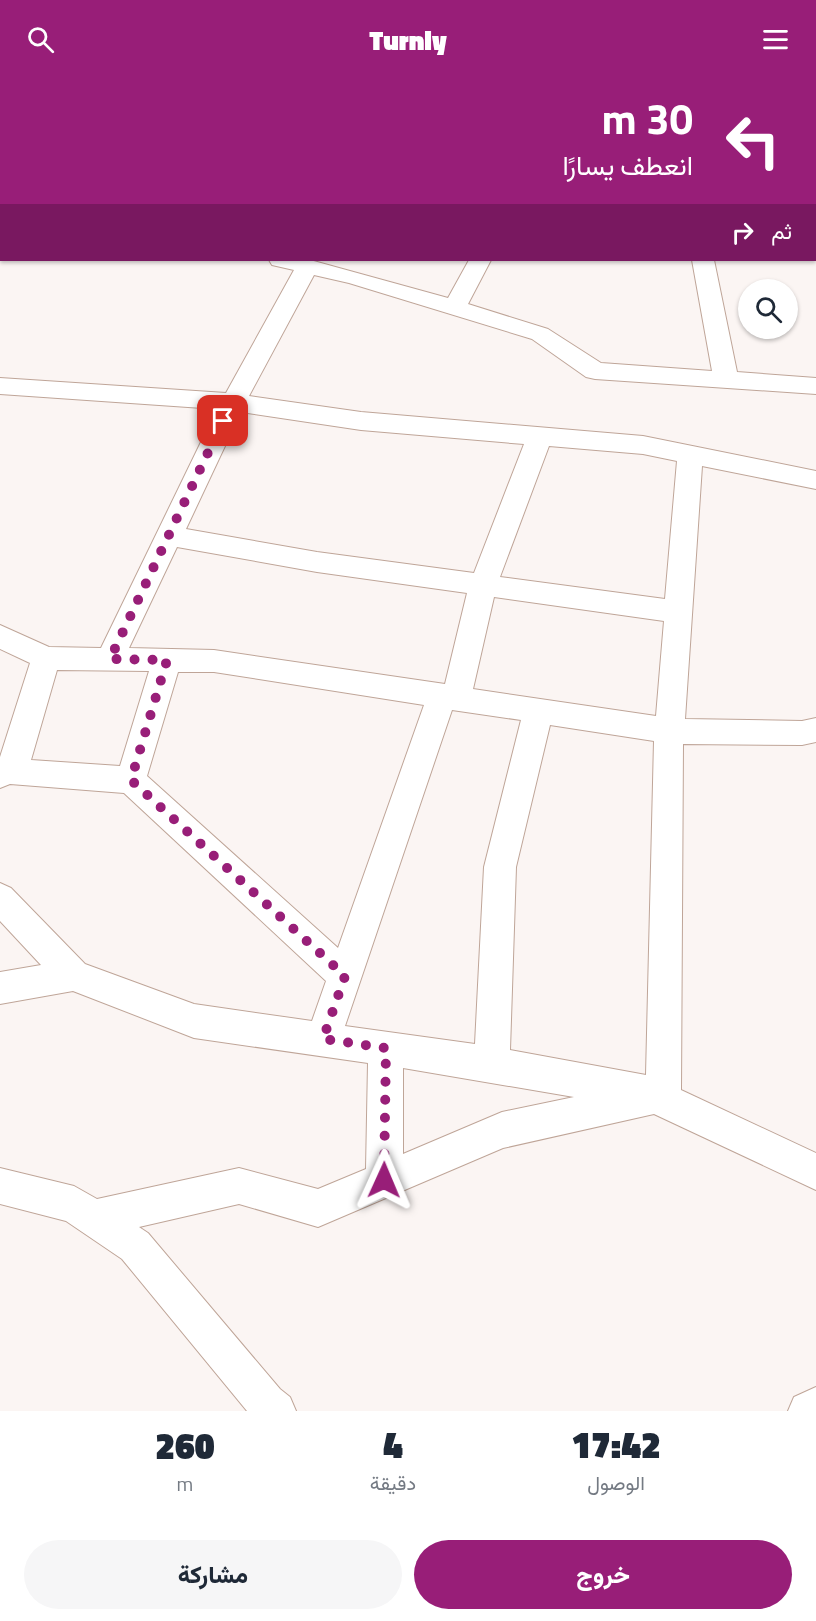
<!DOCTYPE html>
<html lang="ar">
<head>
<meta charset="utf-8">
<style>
  body { margin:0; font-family:"Titillium Web",Vazirmatn,sans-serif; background:#f6f6f7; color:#1f2937; direction:rtl; height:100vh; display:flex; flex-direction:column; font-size:22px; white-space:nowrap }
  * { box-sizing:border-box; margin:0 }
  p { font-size:20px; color:#747a83 }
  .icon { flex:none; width:33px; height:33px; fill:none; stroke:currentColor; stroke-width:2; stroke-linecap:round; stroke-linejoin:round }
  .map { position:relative; height:1333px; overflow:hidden; direction:ltr }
  .sheet { display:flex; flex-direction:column; background:#fff; flex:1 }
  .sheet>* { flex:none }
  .hud { position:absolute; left:0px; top:0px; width:816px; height:183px; box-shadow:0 2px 4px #0004; direction:rtl; background:#981e78; color:#fff; overflow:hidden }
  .tools { position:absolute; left:738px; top:201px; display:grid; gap:12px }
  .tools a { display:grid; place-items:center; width:60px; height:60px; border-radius:50%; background:#fff; box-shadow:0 2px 4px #0004; font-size:30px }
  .pin { position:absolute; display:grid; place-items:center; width:51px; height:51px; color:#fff; margin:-26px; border-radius:12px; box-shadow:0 3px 9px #0006 }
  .me { position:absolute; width:66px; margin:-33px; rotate:1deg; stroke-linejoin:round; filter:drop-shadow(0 0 4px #0008) }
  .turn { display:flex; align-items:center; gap:21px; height:126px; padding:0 24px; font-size:27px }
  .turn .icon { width:78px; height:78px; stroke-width:2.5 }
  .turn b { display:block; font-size:42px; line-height:51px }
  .then { display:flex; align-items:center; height:57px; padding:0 24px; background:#0003; gap:12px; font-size:22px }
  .eta { display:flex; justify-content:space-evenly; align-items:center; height:102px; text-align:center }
  .eta b { font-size:36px; font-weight:800; line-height:42px }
  .action { display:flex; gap:12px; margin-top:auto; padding:12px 24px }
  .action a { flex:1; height:69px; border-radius:36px; background:#981e78; color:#fff; font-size:24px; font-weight:800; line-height:69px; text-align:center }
  .action a+a { background:#f6f6f7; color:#1f2937 }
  header { display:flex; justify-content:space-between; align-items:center; height:78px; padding:0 24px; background:#981e78; color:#fff; font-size:27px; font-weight:800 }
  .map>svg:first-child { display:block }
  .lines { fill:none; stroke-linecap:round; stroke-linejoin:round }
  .minor-casing { stroke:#bfa598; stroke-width:2 }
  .minor { fill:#fff; fill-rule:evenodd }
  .route { stroke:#981e78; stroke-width:10; stroke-dasharray:0 18 }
</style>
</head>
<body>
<header><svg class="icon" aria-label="menu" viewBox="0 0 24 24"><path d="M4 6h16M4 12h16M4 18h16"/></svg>Turnly<svg class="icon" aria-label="search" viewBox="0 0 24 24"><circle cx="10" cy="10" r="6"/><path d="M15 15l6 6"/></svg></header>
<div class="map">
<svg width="816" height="1333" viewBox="0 0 816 1333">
  <rect width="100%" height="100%" fill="#fbf5f3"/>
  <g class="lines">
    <g class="minor-casing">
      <g id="minor">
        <polygon points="135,0 155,0 134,2"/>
        <polygon points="447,0 473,0 474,2 448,2"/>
        <polygon points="534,0 554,0 555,2 535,2"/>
        <rect x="814" y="41" width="2" height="12"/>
        <polygon points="814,129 816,129 816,147 814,146"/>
        <polygon points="0,132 2,132 0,147"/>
        <path d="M 269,182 L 310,182 L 448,220 L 469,182 L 491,182 L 468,226 L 548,251 L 601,285 L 712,293 L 692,182 L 714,182 L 737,294 L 816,300 L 816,316 L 595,301 L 586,299 L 532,261 L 349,205 L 314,197 L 249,318 L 361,334 L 643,358 L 816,393 L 816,411 L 702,388 L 685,641 L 802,643 L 816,640 L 816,664 L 802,667 L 683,666 L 681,1012 L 816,1075 L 816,1112 L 654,1036 L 503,1070 L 318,1149 L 239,1126 L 139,1149 L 148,1155 L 280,1311 L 290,1319 L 296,1333 L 247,1333 L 122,1181 L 66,1143 L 0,1126 L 0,1090 L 74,1108 L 97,1121 L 239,1090 L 318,1111 L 366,1091 L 368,985 L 194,960 L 73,913 L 0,926 L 0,894 L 41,887 L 0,843 L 0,805 L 11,810 L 85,886 L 194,926 L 312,943 L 326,903 L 124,715 L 10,706 L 0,710 L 0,679 L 30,585 L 0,571 L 0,547 L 49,569 L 101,570 L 217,331 L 0,316 L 0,300 L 226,315 L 294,192 L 272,187 ZM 241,334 L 361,352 L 524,366 L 474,495 L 317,474 L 186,451 ZM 549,368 L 643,376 L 677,383 L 665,521 L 500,499 ZM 177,469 L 317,494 L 467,515 L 445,606 L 214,572 L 129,570 ZM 494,519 L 664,543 L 656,638 L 473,611 ZM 57,592 L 149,593 L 120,688 L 31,682 ZM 178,594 L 214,594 L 424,627 L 338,870 L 147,698 ZM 452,632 L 521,642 L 484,789 L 475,966 L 345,948 ZM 550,647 L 654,663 L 646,997 L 510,972 L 516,789 ZM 403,990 L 574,1019 L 502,1034 L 403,1076 Z"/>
        <polygon points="816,1309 816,1333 788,1333 794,1319"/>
      </g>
    </g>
    <use href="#minor" class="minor"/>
  </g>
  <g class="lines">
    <polyline class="route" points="223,343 110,581 167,582 131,702 345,898 323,961 386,970 384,1102"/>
  </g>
</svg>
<div class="tools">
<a><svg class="icon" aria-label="search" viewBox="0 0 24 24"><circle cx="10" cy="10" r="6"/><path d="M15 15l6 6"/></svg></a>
</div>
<div class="pin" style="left:223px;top:343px;background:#d93025"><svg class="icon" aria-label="arrive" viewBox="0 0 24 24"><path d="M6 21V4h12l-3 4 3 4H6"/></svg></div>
<svg class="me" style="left:384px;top:1102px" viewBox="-20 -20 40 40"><path d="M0-17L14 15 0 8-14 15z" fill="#981e78" stroke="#fff" stroke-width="4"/></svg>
<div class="hud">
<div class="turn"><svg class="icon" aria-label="left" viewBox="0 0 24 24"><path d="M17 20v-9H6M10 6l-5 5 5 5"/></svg><div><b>30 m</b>انعطف يسارًا</div></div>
<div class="then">ثم<svg class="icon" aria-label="right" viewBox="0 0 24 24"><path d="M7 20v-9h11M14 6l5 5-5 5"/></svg></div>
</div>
</div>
<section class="sheet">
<div class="eta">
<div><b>17:42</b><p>الوصول</p></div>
<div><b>4</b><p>دقيقة</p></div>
<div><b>260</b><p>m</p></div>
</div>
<div class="action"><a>خروج</a><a>مشاركة</a></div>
</section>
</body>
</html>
